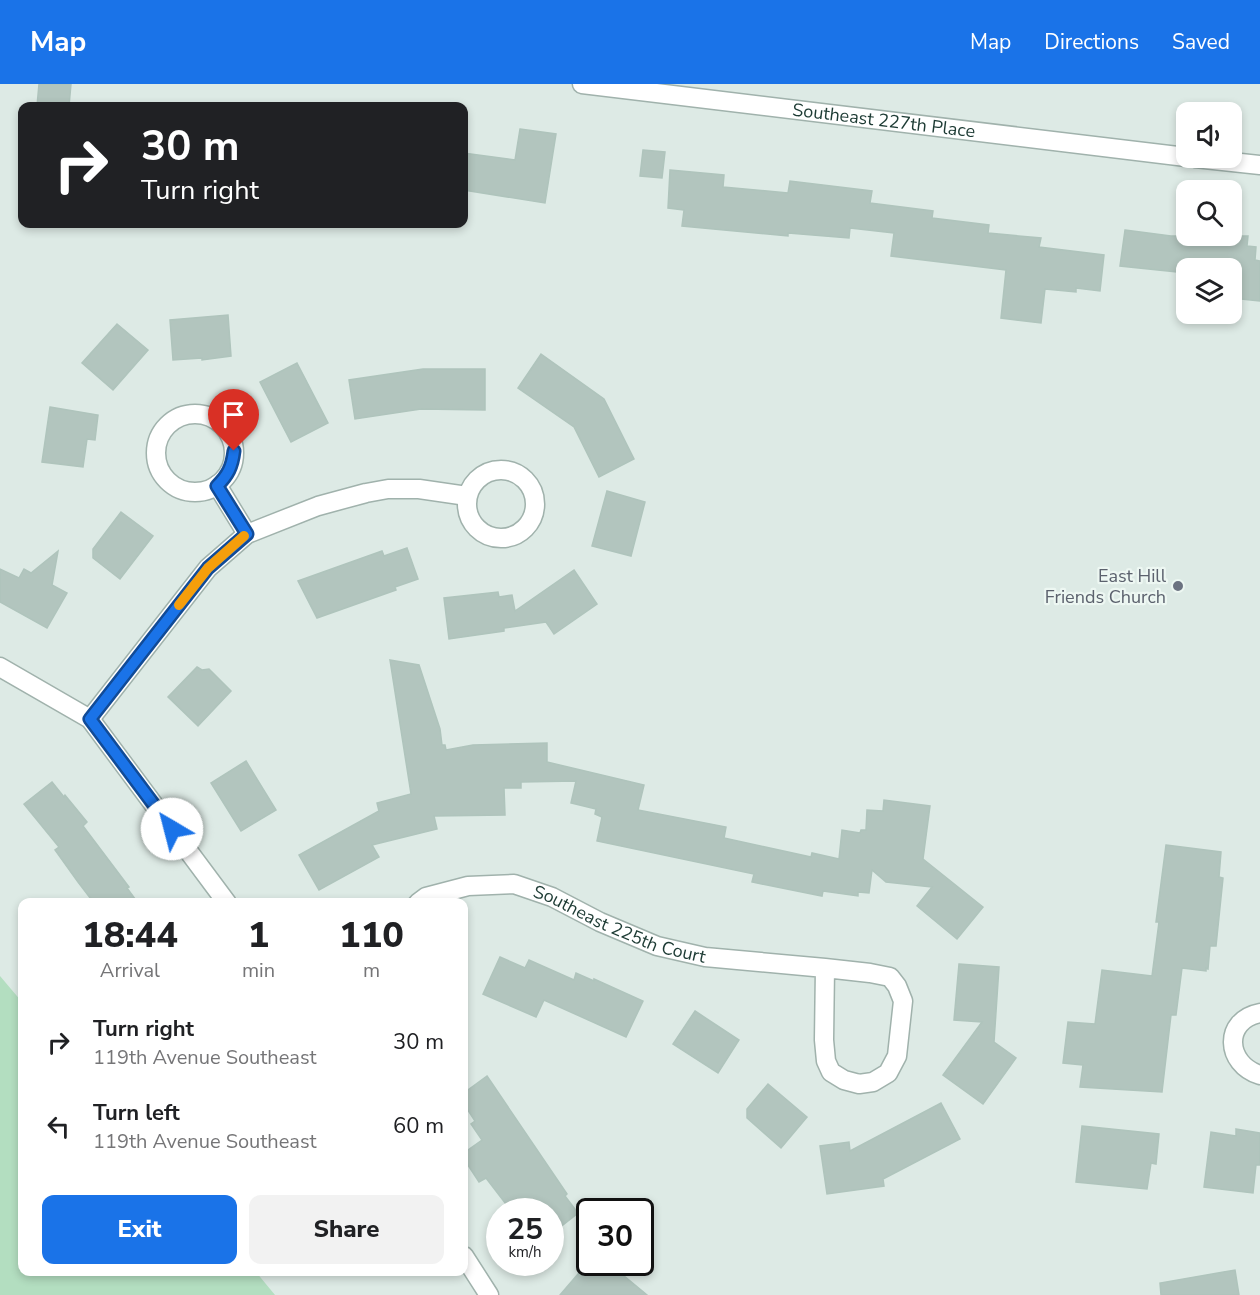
<!DOCTYPE html>
<html lang="en">
<head>
<meta charset="utf-8">
<style>
  body { margin:0; font-family:"Nunito Sans",sans-serif; background:#f2f2f2; color:#202124; height:100vh; display:flex; flex-direction:column; font-size:22px; white-space:nowrap }
  * { box-sizing:border-box; margin:0 }
  p { font-size:20px; color:#757577 }
  .icon { flex:none; width:33px; height:33px; fill:none; stroke:currentColor; stroke-width:2; stroke-linecap:round; stroke-linejoin:round }
  .map { position:relative; flex:1; overflow:hidden }
  .drawer { position:absolute; left:18px; top:814px; width:450px; height:378px; display:flex; flex-direction:column; background:#fff; border-radius:12px; box-shadow:0 3px 9px #0003 }
  .drawer>* { flex:none }
  .top-card { position:absolute; left:18px; top:18px; width:450px; height:126px; border-radius:12px; box-shadow:0 3px 9px #0003; background:#202124; color:#fff; overflow:hidden }
  .fabs { position:absolute; left:1176px; top:18px; display:grid; gap:12px }
  .fabs a { display:grid; place-items:center; width:66px; height:66px; border-radius:12px; background:#fff; box-shadow:0 3px 9px #0003; font-size:30px }
  .speed { position:absolute; left:486px; top:1114px; display:flex; gap:12px; font-size:30px; font-weight:700; text-align:center }
  .speed>* { display:grid; place-content:center; width:78px; height:78px; border-radius:50%; background:#fff; box-shadow:0 3px 9px #0003; line-height:1 }
  .speed small { font-size:15px; font-weight:400 }
  .speed .limit { border:3px solid #111; border-radius:9px; background:#fff; color:#111 }
  .pin { position:absolute; display:grid; place-items:center; width:51px; height:51px; color:#fff; margin:-62px -26px; border-radius:50% 50% 50% 0; rotate:-45deg; box-shadow:0 0 6px #0007 }
  .pin .icon { rotate:45deg }
  .me { position:absolute; width:66px; margin:-33px; rotate:323deg; stroke-linejoin:round; filter:drop-shadow(0 0 4px #0008) }
  .turn { display:flex; align-items:center; gap:21px; height:126px; padding:0 24px; font-size:27px }
  .turn .icon { width:78px; height:78px; stroke-width:2.5 }
  .turn b { display:block; font-size:42px; line-height:51px }
  .eta { display:flex; justify-content:space-evenly; align-items:center; height:102px; text-align:center }
  .eta b { font-size:36px; font-weight:800; line-height:42px }
  .action { display:flex; gap:12px; margin-top:auto; padding:12px 24px }
  .action a { flex:1; height:69px; border-radius:12px; background:#1a73e8; color:#fff; font-size:24px; font-weight:800; line-height:69px; text-align:center }
  .action a+a { background:#f2f2f2; color:#202124 }
  ul { padding:0; list-style:none }
  li { display:flex; align-items:center; gap:18px; height:84px; padding:0 24px }
  li div { flex:1 }
  li b { display:block; font-size:22px }
  li em { font-style:normal }
  header { display:flex; align-items:center; gap:36px; box-sizing:border-box; height:84px; padding:0 30px; background:#1a73e8; color:#fff }
  header strong { font-size:28px }
  nav { display:flex; gap:33px; margin-inline-start:auto; font-size:21px }
  .map>svg:first-child { display:block }
  .green { fill:#b3dec0 }
  .building { fill:#b2c5be; stroke:#afc4bc; stroke-width:1.5 }
  .lines { fill:none; stroke-linecap:round; stroke-linejoin:round }
  .minor-casing { stroke:#a0b2ac; stroke-width:21 }
  .minor { stroke:#fff; stroke-width:18 }
  .route-casing { stroke:#114b97; stroke-width:15 }
  .route { stroke:#1a73e8; stroke-width:10 }
  .slow { stroke:#f59e0b; stroke-width:10 }
  .worship-dot { fill:#6b7280; stroke:#edf7f2; stroke-width:2 }
  .labels { text-anchor:middle; stroke-width:4.5; stroke-linejoin:round; paint-order:stroke }
  .street-label { font-size:18px; fill:#1d3b34; stroke:#edf7f2 }
  .worship-label { font-size:18px; fill:#5b616d; stroke:#edf7f2; text-anchor:end }
</style>
</head>
<body>
<header>
<strong>Map</strong>
<nav><a>Map</a><a>Directions</a><a>Saved</a></nav>
</header>
<div class="map">
<svg width="1260" height="1211" viewBox="0 0 1260 1211">
  <rect width="100%" height="100%" fill="#ddeae5"/>
  <polygon class="green" points="0,892 22,918 22,1188 256,1188 275,1211 0,1211"/>
  <g class="building">
    <polygon points="39,0 71,0 69,22 37,22"/>
    <polygon points="520,45 556,50 545,119 464,106 464,69 515,76"/>
    <polygon points="643,66 665,68 662,94 640,92"/>
    <polygon points="670,86 724,91 723,103 788,109 790,97 872,107 870,119 933,127 932,134 989,141 988,149 1041,154 1039,163 1104,171 1100,207 1076,204 1076,208 1045,205 1041,239 1001,234 1006,186 891,172 894,149 850,144 849,154 788,149 788,152 682,142 684,126 668,124"/>
    <polygon points="1125,146 1171,152 1248,152 1247,162 1256,163 1255,176 1260,177 1260,217 1232,214 1232,184 1186,184 1186,189 1120,182"/>
    <polygon points="228,231 231,272 202,276 202,274 173,276 170,236"/>
    <polygon points="117,240 148,266 113,306 82,279"/>
    <polygon points="541,270 604,315 634,375 599,393 574,343 518,304"/>
    <polygon points="297,279 328,339 291,358 260,298"/>
    <polygon points="423,285 485,285 485,326 421,325 355,335 349,296"/>
    <polygon points="50,323 98,331 95,356 87,355 83,383 42,378"/>
    <polygon points="607,407 645,418 631,472 592,462"/>
    <polygon points="121,428 153,452 120,495 93,474 93,465"/>
    <polygon points="407,464 418,495 395,503 396,506 317,534 298,497 382,467 384,472"/>
    <polygon points="58,467 52,501 67,509 47,544 0,518 0,485 19,494 24,485 31,489"/>
    <polygon points="574,486 597,520 554,550 546,538 504,544 504,547 449,555 444,514 498,508 499,513 512,511 515,527"/>
    <polygon points="390,576 419,581 440,645 442,661 445,661 446,666 473,661 547,659 547,678 644,701 638,726 726,743 724,754 811,773 812,769 839,775 842,746 860,749 861,746 866,746 867,726 883,727 884,716 930,722 923,775 983,823 957,855 917,822 932,803 886,798 872,786 869,809 858,808 858,812 823,807 822,812 752,798 754,790 597,757 602,733 595,730 596,725 571,719 576,697 521,698 521,704 504,704 505,731 434,732 437,745 372,761 379,773 319,806 299,771 379,727 377,719 411,710"/>
    <polygon points="197,583 202,586 209,585 231,607 198,642 168,613"/>
    <polygon points="246,677 276,726 241,747 211,699"/>
    <polygon points="52,698 64,713 65,711 87,738 83,742 129,803 127,804 138,819 94,819 78,798 55,766 59,763 24,720"/>
    <polygon points="1166,761 1221,768 1219,793 1223,794 1216,862 1210,862 1208,885 1206,884 1206,887 1182,884 1176,931 1171,931 1162,1008 1080,1003 1083,981 1063,979 1068,938 1095,940 1102,886 1152,892 1159,838 1156,838"/>
    <polygon points="500,873 525,884 529,876 574,896 576,889 594,897 594,895 643,917 626,953 544,916 536,933 483,910"/>
    <polygon points="959,880 999,883 994,958 1016,974 983,1020 943,991 982,938 954,936"/>
    <polygon points="695,927 739,956 718,989 673,960"/>
    <polygon points="487,992 567,1110 565,1112 578,1129 554,1148 550,1143 550,1128 512,1128 486,1094 479,1098 464,1075 464,1069 482,1056 471,1040 475,1037 464,1020 464,1009"/>
    <polygon points="768,1000 807,1033 781,1064 747,1034 747,1025"/>
    <polygon points="941,1019 960,1055 883,1095 884,1102 827,1110 820,1062 849,1058 850,1067"/>
    <polygon points="1082,1042 1159,1050 1156,1080 1151,1079 1147,1105 1076,1098"/>
    <polygon points="1236,1045 1260,1049 1260,1081 1256,1081 1253,1109 1204,1103 1211,1048 1236,1052"/>
    <polygon points="590,1176 590,1179 600,1179 607,1188 612,1182 647,1211 560,1211"/>
    <polygon points="1235,1186 1239,1211 1161,1211 1160,1199"/>
  </g>
  <g class="lines">
    <g class="minor-casing">
      <g id="minor">
        <path id="s1" d="M 582,0 L 1186,73"/>
        <polyline points="1195,74 1260,81"/>
        <circle cx="195" cy="369" r="39"/>
        <circle cx="501" cy="420" r="34"/>
        <polyline points="217,401 247,450"/>
        <polyline points="0,583 90,635 227,819"/>
        <polyline points="90,635 208,484 247,450 318,422 366,409 388,405 419,405 467,412"/>
        <path id="s2" d="M 418,819 L 426,813 L 468,802 L 514,800 L 552,813 L 600,838 L 657,862 L 705,873 L 825,884 L 870,889 L 890,893 L 897,902 L 903,917 L 897,972 L 888,989 L 873,998 L 859,1000 L 844,996 L 831,988 L 826,977 L 824,956 L 825,884"/>
        <path d="M 1260,929 C 1223,936 1225,980 1260,991"/>
        <polyline points="464,1172 489,1211"/>
      </g>
    </g>
    <use href="#minor" class="minor"/>
  </g>
  <g class="lines">
    <g class="route-casing">
      <path id="route" d="M 172,745 L 90,635 L 208,484 L 247,450 L 217,402 C 228,391 232,383 234,367"/>
    </g>
    <use href="#route" class="route"/>
    <polyline class="slow" points="179,521 208,484 244,452"/>
  </g>
  <circle class="worship-dot" cx="1178" cy="502" r="6"/>
  <g class="labels">
    <g class="street-label">
      <text dy="6" stroke="none"><textPath href="#s1" startOffset="304">Southeast 227th Place</textPath></text>
      <text dy="6" stroke="none"><textPath href="#s2" startOffset="213">Southeast 225th Court</textPath></text>
    </g>
    <g class="worship-label">
      <text x="1166" y="498">East Hill<tspan x="1166" dy="21">Friends Church</tspan></text>
    </g>
  </g>
</svg>
<div class="fabs">
<a><svg class="icon" aria-label="sound" viewBox="0 0 24 24"><path d="M4 9h4l5-4v14l-5-4H4zM17 9q2 3 0 6"/></svg></a>
<a><svg class="icon" aria-label="search" viewBox="0 0 24 24"><circle cx="10" cy="10" r="6"/><path d="M15 15l6 6"/></svg></a>
<a><svg class="icon" aria-label="layers" viewBox="0 0 24 24"><path d="M12 4l9 5-9 5-9-5zM3 14l9 5 9-5"/></svg></a>
</div>
<div class="speed"><div>25<small>km/h</small></div><div class="limit">30</div></div>
<div class="pin" style="left:234px;top:367px;background:#d93025"><svg class="icon" aria-label="arrive" viewBox="0 0 24 24"><path d="M6 21V4h12l-3 4 3 4H6"/></svg></div>
<svg class="me" style="left:172px;top:745px" viewBox="-20 -20 40 40"><circle r="19" fill="#fff"/><path d="M0-13L10 11 0 6-10 11z" fill="#1a73e8"/></svg>
<div class="top-card">
<div class="turn"><svg class="icon" aria-label="right" viewBox="0 0 24 24"><path d="M7 20v-9h11M14 6l5 5-5 5"/></svg><div><b>30 m</b>Turn right</div></div>
</div>
<section class="drawer">
<div class="eta">
<div><b>18:44</b><p>Arrival</p></div>
<div><b>1</b><p>min</p></div>
<div><b>110</b><p>m</p></div>
</div>
<ul>
<li><svg class="icon" aria-label="right" viewBox="0 0 24 24"><path d="M7 20v-9h11M14 6l5 5-5 5"/></svg><div><b>Turn right</b><p>119th Avenue Southeast</p></div><em>30 m</em></li>
<li><svg class="icon" aria-label="left" viewBox="0 0 24 24"><path d="M17 20v-9H6M10 6l-5 5 5 5"/></svg><div><b>Turn left</b><p>119th Avenue Southeast</p></div><em>60 m</em></li>
</ul>
<div class="action"><a>Exit</a><a>Share</a></div>
</section>
</div>
</body>
</html>
